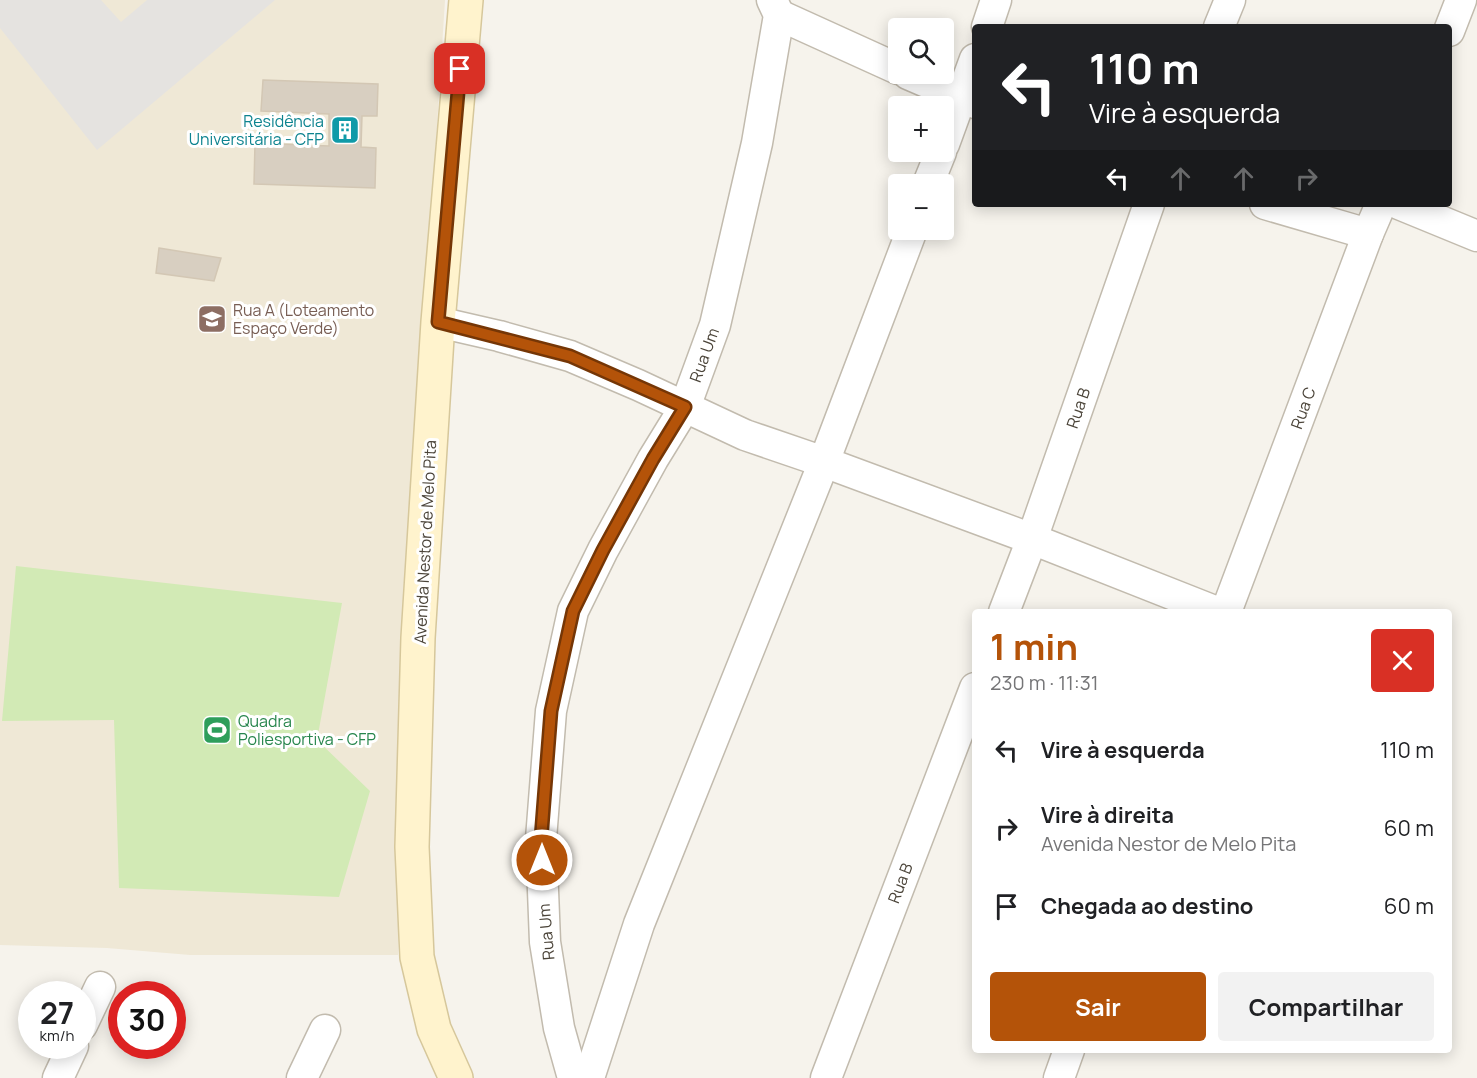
<!DOCTYPE html>
<html lang="pt">
<head>
<meta charset="utf-8">
<style>
  body { margin:0; font-family:Manrope,sans-serif; background:#f2f2f2; color:#202124; height:100vh; display:flex; flex-direction:column; font-size:22px; white-space:nowrap }
  * { box-sizing:border-box; margin:0 }
  p { font-size:20px; color:#757577 }
  .icon { flex:none; width:33px; height:33px; fill:none; stroke:currentColor; stroke-width:2; stroke-linecap:round; stroke-linejoin:round }
  .map { position:relative; flex:1; overflow:hidden }
  .panel { position:absolute; left:972px; top:609px; width:480px; height:444px; display:flex; flex-direction:column; background:#fff; border-radius:6px; box-shadow:0 3px 15px #0003 }
  .panel>* { flex:none }
  .banner { position:absolute; left:972px; top:24px; width:480px; height:183px; border-radius:6px; box-shadow:0 3px 15px #0003; background:#202124; color:#fff; overflow:hidden }
  .controls { position:absolute; left:888px; top:18px; display:grid; gap:12px }
  .controls a { display:grid; place-items:center; width:66px; height:66px; border-radius:6px; background:#fff; box-shadow:0 3px 15px #0003; font-size:30px }
  .speed { position:absolute; left:18px; top:981px; display:flex; gap:12px; font-size:30px; font-weight:700; text-align:center }
  .speed>* { display:grid; place-content:center; width:78px; height:78px; border-radius:50%; background:#fff; box-shadow:0 3px 15px #0003; line-height:1 }
  .speed small { font-size:15px; font-weight:400 }
  .speed .limit { border:9px solid #d22; background:#fff; color:#111 }
  .pin { position:absolute; display:grid; place-items:center; width:51px; height:51px; color:#fff; margin:-26px; border-radius:12px; box-shadow:0 3px 9px #0006 }
  .me { position:absolute; width:66px; margin:-33px; rotate:0deg; stroke-linejoin:round; filter:drop-shadow(0 0 4px #0008) }
  .turn { display:flex; align-items:center; gap:21px; height:126px; padding:0 18px; font-size:27px }
  .turn .icon { width:78px; height:78px; stroke-width:2.5 }
  .turn b { display:block; font-size:42px; line-height:51px }
  .lanes { display:flex; align-items:center; height:57px; padding:0 18px; background:#0003; justify-content:center; gap:30px; direction:ltr }
  .lanes .off { opacity:.35 }
  .round { display:grid; place-items:center; flex:none; width:63px; height:63px; border-radius:6px; background:#f2f2f2 }
  .headline { display:flex; align-items:center; justify-content:space-between; height:102px; padding:0 18px }
  h1 { font-size:36px; font-weight:700; line-height:45px; color:#b45309 }
  .button { display:flex; gap:12px; margin-top:auto; padding:12px 18px }
  .button a { flex:1; height:69px; border-radius:6px; background:#b45309; color:#fff; font-size:24px; font-weight:700; line-height:69px; text-align:center }
  .button a+a { background:#f2f2f2; color:#202124 }
  ul { padding:0; list-style:none }
  li { display:flex; align-items:center; gap:18px; height:78px; padding:0 18px }
  li div { flex:1 }
  li b { display:block; font-size:22px }
  li em { font-style:normal }
  .map>svg:first-child { display:block }
  .education { fill:#efe8d6 }
  .green { fill:#d2eab5 }
  .parking { fill:#e5e3e0 }
  .building { fill:#d8cfc1; stroke:#d3c7b4; stroke-width:1.5 }
  .lines { fill:none; stroke-linecap:round; stroke-linejoin:round }
  .street-casing { stroke:#c2bbae; stroke-width:33 }
  .secondary-casing { stroke:#d6c79b; stroke-width:36 }
  .street { stroke:#fff; stroke-width:30 }
  .secondary { stroke:#fff3cd; stroke-width:33 }
  .route-casing { stroke:#753606; stroke-width:15 }
  .route { stroke:#b45309; stroke-width:10 }
  .labels { text-anchor:middle; stroke-width:6; stroke-linejoin:round; paint-order:stroke }
  .culture-label { font-size:16px; fill:#0d838f; stroke:#fff; text-anchor:end }
  .education-label { font-size:16px; fill:#785e54; stroke:#fff; text-anchor:start }
  .street-label { font-size:16px; fill:#4b4439; stroke:#fff }
  .leisure-label { font-size:16px; fill:#27864d; stroke:#fff; text-anchor:start }
</style>
</head>
<body>
<div class="map">
<svg width="1477" height="1078" viewBox="0 0 1477 1078">
  <rect width="100%" height="100%" fill="#f6f3ec"/>
  <polygon class="education" points="0,0 445,0 411,536 398,955 190,955 107,948 0,945"/>
  <polygon class="green" points="16,566 342,603 317,740 370,791 339,897 119,888 114,720 2,721"/>
  <polygon class="parking" points="0,0 101,0 121,22 147,0 275,0 97,150 0,28"/>
  <g class="building">
    <polygon points="263,80 378,84 377,116 362,116 361,147 376,148 375,188 254,184 255,143 329,146 329,114 261,111"/>
    <polygon points="159,248 221,258 214,281 156,273"/>
  </g>
  <g class="lines">
    <g class="street-casing">
      <g id="street">
        <polyline points="779,15 898,69"/>
        <polyline points="987,27 996,0"/>
        <polyline points="1219,27 1230,0"/>
        <polyline points="1449,31 1461,0"/>
        <polyline points="908,74 975,103"/>
        <polyline points="944,144 975,59"/>
        <polyline points="928,184 941,152"/>
        <polyline points="1265,204 1368,234"/>
        <polyline points="1399,204 1477,236"/>
        <polyline points="438,322 499,336 570,356 638,385 745,435 824,462 1032,539 1217,612"/>
        <polyline points="1004,612 1032,539 1149,204"/>
        <polyline points="1226,612 1368,234 1381,204"/>
        <polyline points="82,1025 100,987"/>
        <polyline points="58,1078 73,1046"/>
        <polyline points="302,1078 325,1030"/>
        <polyline points="573,1078 559,1028 545,942 541,839 551,711 573,611 603,550 653,459 685,407 715,325 757,143 779,15 772,0"/>
        <polyline points="589,1078 639,924 824,462 912,230"/>
        <polyline points="826,1078 975,688"/>
        <polyline points="1059,1078 1069,1050"/>
      </g>
    </g>
    <g class="secondary-casing">
      <polyline id="secondary" points="456,1078 434,1029 417,957 412,847 418,638 438,322 466,0"/>
    </g>
    <use href="#street" class="street"/>
    <use href="#secondary" class="secondary"/>
  </g>
  <g class="lines">
    <g class="route-casing">
      <polyline id="route" points="460,69 438,322 570,356 685,407 653,459 603,550 573,611 551,711 541,839 542,860"/>
    </g>
    <use href="#route" class="route"/>
  </g>
  <defs>
    <g id="building-square" transform="scale(1.5)"><rect x="-9" y="-9" width="18" height="18" rx="4" fill="#0f9aa8" stroke="#fff"/><path d="M-4-6H4V6H1V3H-1V6H-4ZM-2.5-4.3h1.7v1.8h-1.7ZM.8-4.3h1.7v1.8H.8ZM-2.5-1h1.7V.8h-1.7ZM.8-1h1.7V.8H.8Z" fill="#fff"/></g>
    <g id="university-square" transform="scale(1.5)"><rect x="-9" y="-9" width="18" height="18" rx="4" fill="#8d6e63" stroke="#fff"/><path d="M0-5L7-2L0 1L-7-2ZM-4 1L0 2.5L4 1V4Q0 6-4 4Z" fill="#fff"/></g>
    <g id="stadium-square" transform="scale(1.5)"><rect x="-9" y="-9" width="18" height="18" rx="4" fill="#2e9e5b" stroke="#fff"/><path d="M0-5a6.5 5 0 1 0 0 10a6.5 5 0 1 0 0-10ZM-3.5-1.8h7v3.6h-7Z" fill="#fff"/></g>
  </defs>
  <g fill-rule="evenodd">
    <use href="#building-square" x="345" y="130"/>
    <use href="#university-square" x="212" y="319"/>
    <use href="#stadium-square" x="217" y="730"/>
  </g>
  <g class="labels">
    <g class="culture-label">
      <text x="324" y="127">Residência<tspan x="324" dy="18">Universitária - CFP</tspan></text>
    </g>
    <g class="education-label">
      <text x="233" y="316">Rua A (Loteamento<tspan x="233" dy="18">Espaço Verde)</tspan></text>
    </g>
    <g class="street-label">
      <text transform="translate(704 355) rotate(-70)" y="6">Rua Um</text>
      <text transform="translate(1078 408) rotate(-71)" y="6">Rua B</text>
      <text transform="translate(1303 408) rotate(-70)" y="6">Rua C</text>
      <text transform="translate(425 542) rotate(-87)" y="6">Avenida Nestor de Melo Pita</text>
      <text transform="translate(900 883) rotate(-69)" y="6">Rua B</text>
      <text transform="translate(546 932) rotate(-95)" y="6">Rua Um</text>
    </g>
    <g class="leisure-label">
      <text x="238" y="727">Quadra<tspan x="238" dy="18">Poliesportiva - CFP</tspan></text>
    </g>
  </g>
</svg>
<div class="controls">
<a><svg class="icon" aria-label="search" viewBox="0 0 24 24"><circle cx="10" cy="10" r="6"/><path d="M15 15l6 6"/></svg></a>
<a>+</a>
<a>−</a>
</div>
<div class="speed"><div>27<small>km/h</small></div><div class="limit">30</div></div>
<div class="pin" style="left:460px;top:69px;background:#d93025"><svg class="icon" aria-label="arrive" viewBox="0 0 24 24"><path d="M6 21V4h12l-3 4 3 4H6"/></svg></div>
<svg class="me" style="left:542px;top:860px" viewBox="-20 -20 40 40"><circle r="17" fill="#b45309" stroke="#fff" stroke-width="3"/><path d="M0-11L8 9 0 5-8 9z" fill="#fff"/></svg>
<div class="banner">
<div class="turn"><svg class="icon" aria-label="left" viewBox="0 0 24 24"><path d="M17 20v-9H6M10 6l-5 5 5 5"/></svg><div><b>110 m</b>Vire à esquerda</div></div>
<div class="lanes"><svg class="icon" aria-label="left" viewBox="0 0 24 24"><path d="M17 20v-9H6M10 6l-5 5 5 5"/></svg><svg class="icon off" aria-label="ahead" viewBox="0 0 24 24"><path d="M12 20V5M6 11l6-6 6 6"/></svg><svg class="icon off" aria-label="ahead" viewBox="0 0 24 24"><path d="M12 20V5M6 11l6-6 6 6"/></svg><svg class="icon off" aria-label="right" viewBox="0 0 24 24"><path d="M7 20v-9h11M14 6l5 5-5 5"/></svg></div>
</div>
<section class="panel">
<div class="headline"><div><h1>1 min</h1><p>230 m · 11:31</p></div><a class="round" style="background:#d93025;color:#fff"><svg class="icon" aria-label="close" viewBox="0 0 24 24"><path d="M6 6l12 12M18 6L6 18"/></svg></a></div>
<ul>
<li><svg class="icon" aria-label="left" viewBox="0 0 24 24"><path d="M17 20v-9H6M10 6l-5 5 5 5"/></svg><div><b>Vire à esquerda</b></div><em>110 m</em></li>
<li><svg class="icon" aria-label="right" viewBox="0 0 24 24"><path d="M7 20v-9h11M14 6l5 5-5 5"/></svg><div><b>Vire à direita</b><p>Avenida Nestor de Melo Pita</p></div><em>60 m</em></li>
<li><svg class="icon" aria-label="arrive" viewBox="0 0 24 24"><path d="M6 21V4h12l-3 4 3 4H6"/></svg><div><b>Chegada ao destino</b></div><em>60 m</em></li>
</ul>
<div class="button"><a>Sair</a><a>Compartilhar</a></div>
</section>
</div>
</body>
</html>
